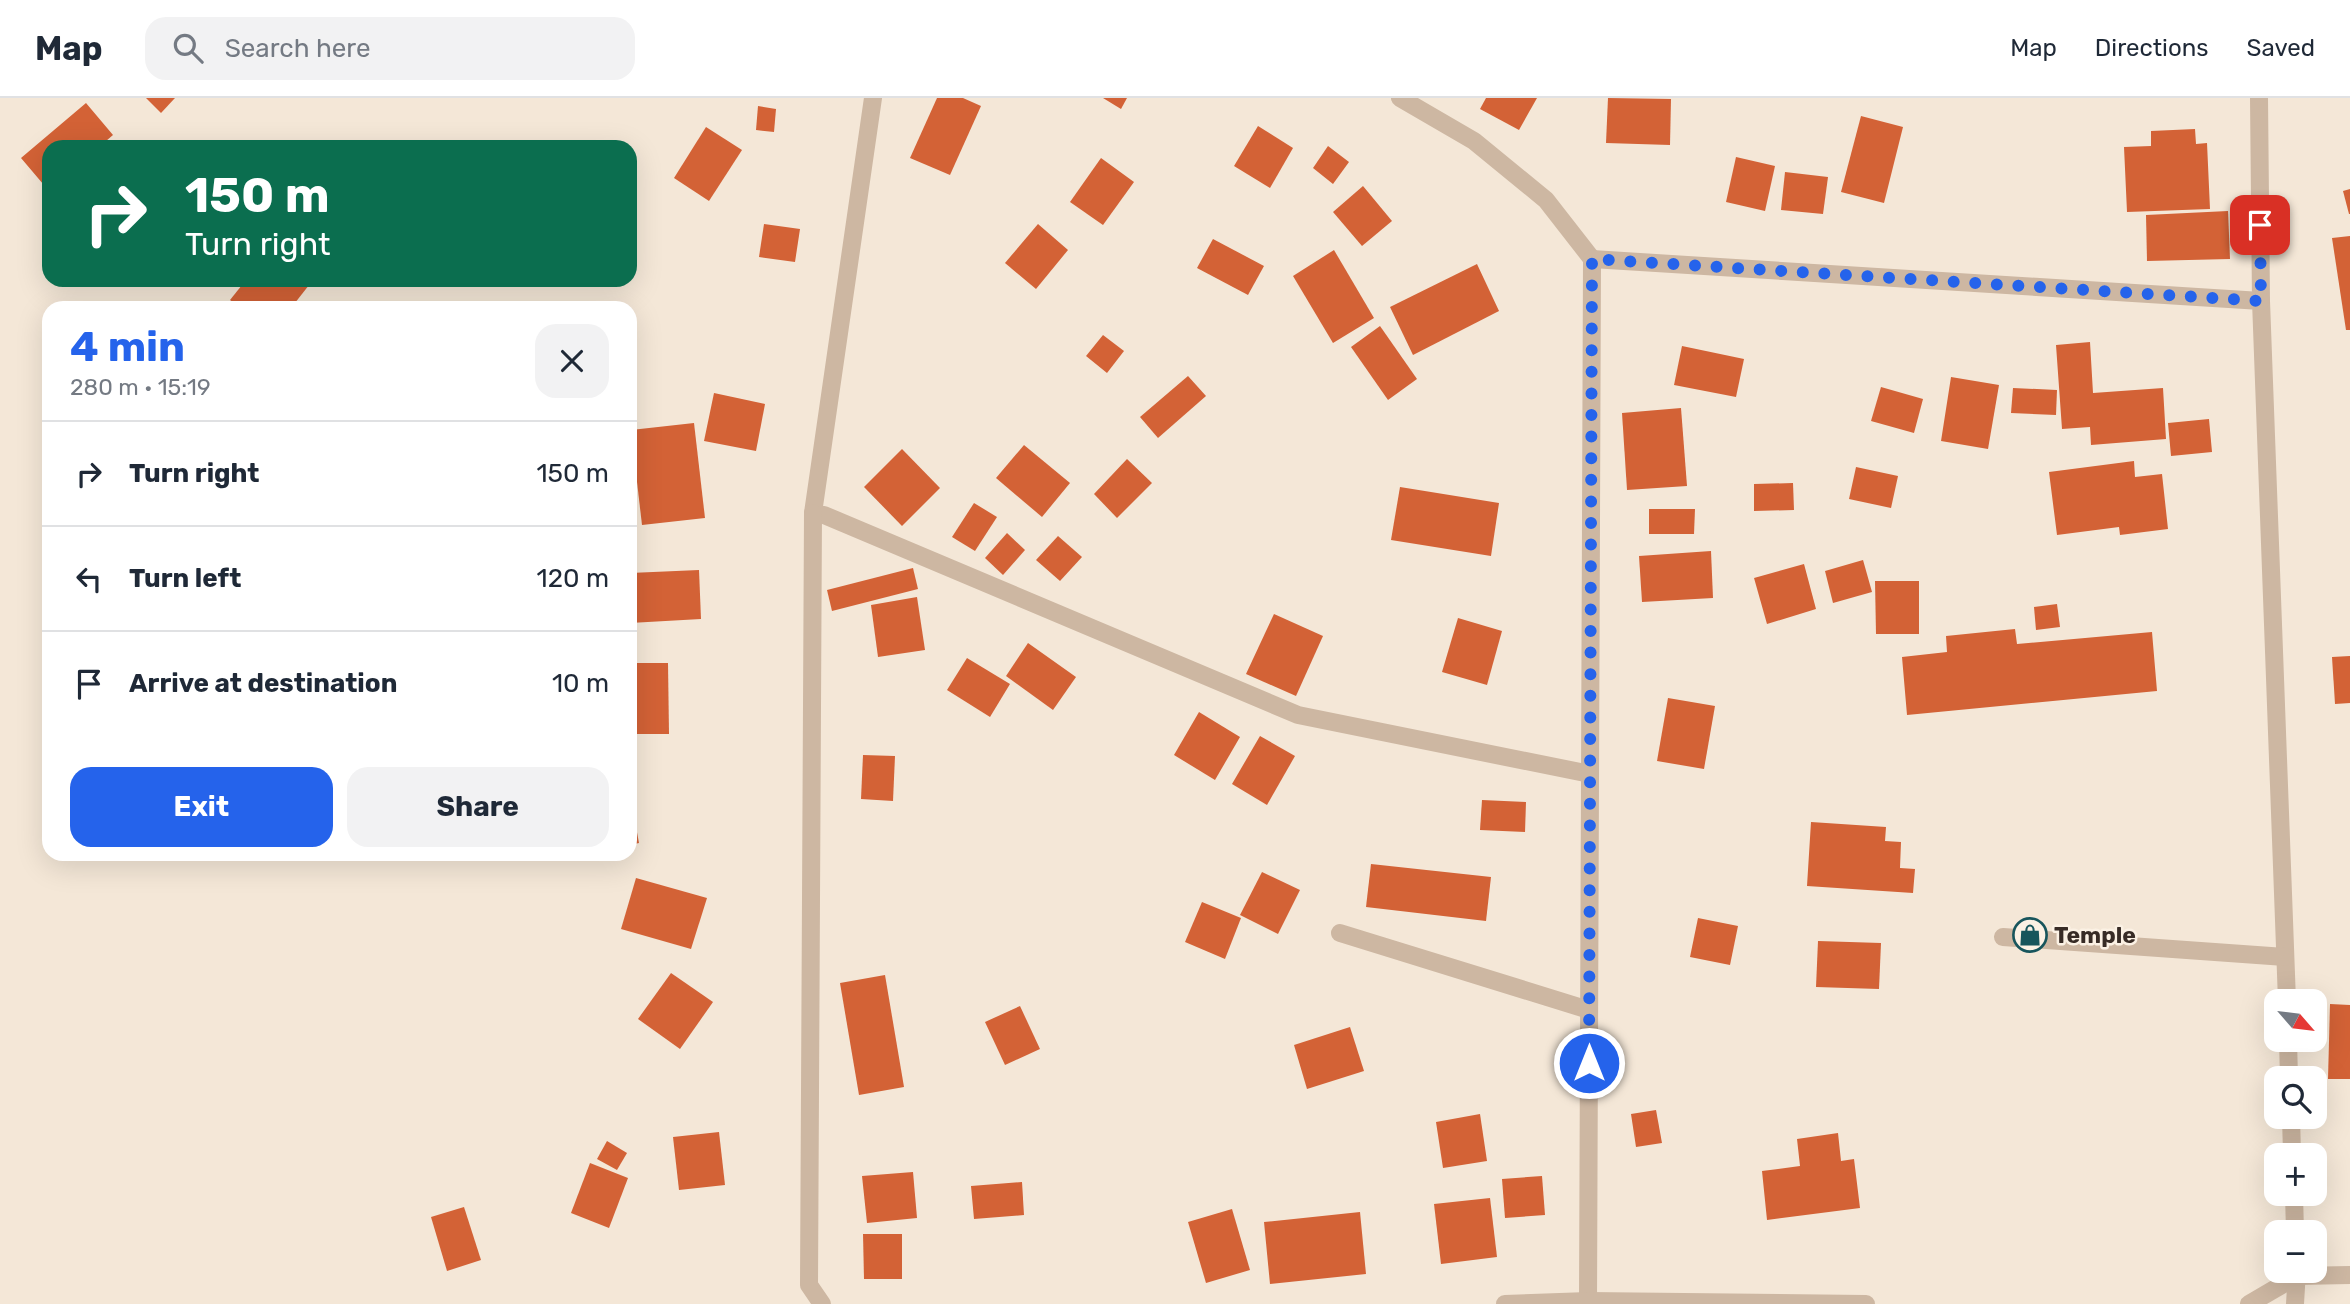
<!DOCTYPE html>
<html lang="en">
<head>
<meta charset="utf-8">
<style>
  body { margin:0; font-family:Rubik,sans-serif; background:#f2f2f3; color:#1f2937; height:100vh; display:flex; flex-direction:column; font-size:26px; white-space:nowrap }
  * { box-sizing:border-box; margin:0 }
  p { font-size:23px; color:#747a83 }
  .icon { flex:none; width:38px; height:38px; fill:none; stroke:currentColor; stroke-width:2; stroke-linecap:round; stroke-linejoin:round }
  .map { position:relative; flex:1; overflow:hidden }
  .side { position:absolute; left:42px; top:203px; width:595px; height:560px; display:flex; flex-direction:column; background:#fff; border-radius:21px; box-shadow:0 7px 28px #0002 }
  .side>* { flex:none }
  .hud { position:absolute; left:42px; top:42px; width:595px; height:147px; border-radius:21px; box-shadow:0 7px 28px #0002; background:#0b6e4f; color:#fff; overflow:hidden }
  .needle { width:46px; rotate:118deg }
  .buttons { position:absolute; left:2264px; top:891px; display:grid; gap:14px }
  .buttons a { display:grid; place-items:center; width:63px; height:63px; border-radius:14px; background:#fff; box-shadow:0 7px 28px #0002; font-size:35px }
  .pin { position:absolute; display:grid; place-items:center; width:60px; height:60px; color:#fff; margin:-30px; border-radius:14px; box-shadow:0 4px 10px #0006 }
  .me { position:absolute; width:77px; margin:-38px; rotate:0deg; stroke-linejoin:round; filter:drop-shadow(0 0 5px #0008) }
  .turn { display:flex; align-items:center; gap:24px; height:147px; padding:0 28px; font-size:32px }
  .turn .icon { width:91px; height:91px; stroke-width:2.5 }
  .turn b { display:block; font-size:49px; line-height:60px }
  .round { display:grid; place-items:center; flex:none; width:74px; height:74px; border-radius:21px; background:#f2f2f3 }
  .head { display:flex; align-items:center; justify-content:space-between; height:119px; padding:0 28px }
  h1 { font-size:42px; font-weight:700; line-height:52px; color:#2563eb }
  .cta { display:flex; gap:14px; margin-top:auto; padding:14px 28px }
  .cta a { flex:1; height:80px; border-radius:21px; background:#2563eb; color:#fff; font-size:28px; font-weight:700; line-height:80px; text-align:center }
  .cta a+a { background:#f2f2f3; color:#1f2937 }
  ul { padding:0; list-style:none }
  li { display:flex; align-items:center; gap:21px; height:105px; padding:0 28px; border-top:2px solid #e0e1e3 }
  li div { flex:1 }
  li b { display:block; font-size:26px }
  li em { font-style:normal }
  header { display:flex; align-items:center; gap:42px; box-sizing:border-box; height:98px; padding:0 35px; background:#fff; border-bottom:2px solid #e0e1e3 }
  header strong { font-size:33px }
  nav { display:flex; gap:38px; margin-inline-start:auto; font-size:24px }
  .search { width:490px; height:63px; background:#f2f2f3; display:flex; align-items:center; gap:18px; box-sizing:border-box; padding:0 24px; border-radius:21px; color:#747a83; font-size:26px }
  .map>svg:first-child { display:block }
  .building { fill:#d36236 }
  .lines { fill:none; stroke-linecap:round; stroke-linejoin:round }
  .minor { stroke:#cdb7a2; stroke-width:18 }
  .route { stroke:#2563eb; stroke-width:12; stroke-dasharray:0 21.6 }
  .labels { text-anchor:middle; stroke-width:5; stroke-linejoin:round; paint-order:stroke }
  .poi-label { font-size:23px; font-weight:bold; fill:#372b25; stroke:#fbf1e4; text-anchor:start }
</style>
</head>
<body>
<header>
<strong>Map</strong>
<div class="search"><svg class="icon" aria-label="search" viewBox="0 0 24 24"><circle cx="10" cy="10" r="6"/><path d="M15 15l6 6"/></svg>Search here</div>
<nav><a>Map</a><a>Directions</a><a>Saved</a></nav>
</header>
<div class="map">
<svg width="2350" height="1206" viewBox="0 0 2350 1206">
  <rect width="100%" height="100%" fill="#f4e7d7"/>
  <g class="building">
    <polygon points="146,0 175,0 161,15"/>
    <polygon points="937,0 963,0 981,8 950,77 910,60"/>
    <polygon points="1103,0 1127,0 1121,11"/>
    <polygon points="1486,0 1537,0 1519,32 1480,11"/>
    <polygon points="1608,0 1671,1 1670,47 1606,45"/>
    <polygon points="86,5 113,37 99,49 49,49 49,93 21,60"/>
    <polygon points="758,8 776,11 774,34 756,32"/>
    <polygon points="1861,18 1903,29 1884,105 1841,94"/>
    <polygon points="1258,28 1293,50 1270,90 1234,68"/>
    <polygon points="706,29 742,52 709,103 674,80"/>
    <polygon points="2195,31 2196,46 2207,45 2210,111 2127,114 2124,49 2151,48 2151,33"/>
    <polygon points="1328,48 1349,64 1333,86 1313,70"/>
    <polygon points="1736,59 1775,68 1765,113 1726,104"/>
    <polygon points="1101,60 1134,84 1103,127 1070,104"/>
    <polygon points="1785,74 1828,79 1823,116 1781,112"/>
    <polygon points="1363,88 1392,123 1362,148 1333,114"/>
    <polygon points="2350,91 2350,116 2349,116 2343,93"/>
    <polygon points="2228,113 2230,161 2147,163 2146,117"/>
    <polygon points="764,126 800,131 795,164 759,159"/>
    <polygon points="1038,126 1068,152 1036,191 1005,165"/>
    <polygon points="2350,138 2350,232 2346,232 2332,140"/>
    <polygon points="1213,141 1264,168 1248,197 1197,170"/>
    <polygon points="1334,152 1374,220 1333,245 1293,178"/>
    <polygon points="1477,166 1499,213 1413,257 1390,209"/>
    <polygon points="246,182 313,182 291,210 240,210 230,202"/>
    <polygon points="1380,228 1417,281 1388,302 1351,249"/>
    <polygon points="1103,237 1124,253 1107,275 1086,258"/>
    <polygon points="2090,244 2093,295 2163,290 2166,341 2091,347 2090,329 2062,331 2056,247"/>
    <polygon points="1682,248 1744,261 1736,299 1674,287"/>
    <polygon points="1188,278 1206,298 1158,340 1140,319"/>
    <polygon points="1951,279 1999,287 1988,351 1941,343"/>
    <polygon points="1881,289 1923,301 1914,335 1871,323"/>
    <polygon points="2013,290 2057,292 2056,317 2011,315"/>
    <polygon points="714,295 765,306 756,353 704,343"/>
    <polygon points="1681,310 1687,388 1627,392 1622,315"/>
    <polygon points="2209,321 2212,354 2171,358 2168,325"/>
    <polygon points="694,325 705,420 642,427 631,332"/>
    <polygon points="1024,347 1070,385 1042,419 996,380"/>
    <polygon points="902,351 940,390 902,428 864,389"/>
    <polygon points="1127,361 1152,385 1117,420 1094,396"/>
    <polygon points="2134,363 2135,379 2162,376 2168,431 2120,437 2119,429 2057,437 2049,374"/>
    <polygon points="1856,369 1898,378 1891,410 1849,401"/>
    <polygon points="1793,385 1794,412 1754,413 1754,386"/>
    <polygon points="1400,389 1499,405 1491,458 1391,442"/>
    <polygon points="974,405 997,419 975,453 952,439"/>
    <polygon points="1649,411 1695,411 1694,436 1649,436"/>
    <polygon points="1007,435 1025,452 1003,477 985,460"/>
    <polygon points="1058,438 1082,459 1060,483 1036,462"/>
    <polygon points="1711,453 1713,500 1642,504 1639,458"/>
    <polygon points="1863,462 1872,494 1833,505 1825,473"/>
    <polygon points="1804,466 1816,511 1767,526 1754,480"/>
    <polygon points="913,470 918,491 832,513 827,492"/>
    <polygon points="699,472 701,521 630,525 630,475"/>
    <polygon points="1875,483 1919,483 1919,536 1876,536"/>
    <polygon points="917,499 925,552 878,559 871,507"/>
    <polygon points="2057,506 2060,529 2036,532 2034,509"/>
    <polygon points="1274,516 1323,538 1296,598 1246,576"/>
    <polygon points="1458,520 1502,533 1487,587 1442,574"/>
    <polygon points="2015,531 2017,546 2152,534 2157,593 1907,617 1902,559 1947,554 1946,538"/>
    <polygon points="1028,545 1076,579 1053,612 1006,578"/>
    <polygon points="2350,558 2350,605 2335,606 2332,559"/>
    <polygon points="967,560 1010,586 990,619 947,592"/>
    <polygon points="630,565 668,565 669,636 630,636"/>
    <polygon points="1668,600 1715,608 1704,671 1657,663"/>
    <polygon points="1199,614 1240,639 1215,682 1174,657"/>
    <polygon points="1260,638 1295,658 1267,707 1232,686"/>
    <polygon points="863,657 895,658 893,703 861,701"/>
    <polygon points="1482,702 1526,704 1525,734 1480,732"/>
    <polygon points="630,718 634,718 639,745 630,747"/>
    <polygon points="1811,724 1886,729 1885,743 1901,744 1900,770 1915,771 1913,795 1807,788"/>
    <polygon points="1371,766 1491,779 1486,823 1366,809"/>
    <polygon points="1262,774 1300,792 1278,836 1240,817"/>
    <polygon points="636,780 707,800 691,851 621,831"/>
    <polygon points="1202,804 1241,820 1225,861 1185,844"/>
    <polygon points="1698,820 1738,828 1730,867 1690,859"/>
    <polygon points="1818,843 1881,845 1879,891 1816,889"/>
    <polygon points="671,875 713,904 680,951 638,921"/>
    <polygon points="885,877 904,989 859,997 840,885"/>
    <polygon points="2330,906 2350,907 2350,981 2328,981"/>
    <polygon points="1020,908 1040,951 1005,967 985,924"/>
    <polygon points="1350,929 1364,973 1307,991 1294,947"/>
    <polygon points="1656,1012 1662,1045 1636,1049 1631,1016"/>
    <polygon points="1480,1016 1487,1063 1443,1070 1436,1024"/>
    <polygon points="719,1034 725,1087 679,1092 673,1039"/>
    <polygon points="1838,1035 1841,1063 1854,1061 1860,1110 1767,1122 1762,1073 1800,1068 1797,1041"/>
    <polygon points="607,1043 627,1055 617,1072 597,1061"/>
    <polygon points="590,1065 628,1080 609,1130 571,1115"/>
    <polygon points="913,1074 917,1120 867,1125 862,1078"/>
    <polygon points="1542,1078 1545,1117 1505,1120 1502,1081"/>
    <polygon points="1022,1084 1024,1117 974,1121 971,1088"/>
    <polygon points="1490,1100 1497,1159 1441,1166 1434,1106"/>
    <polygon points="464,1109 481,1162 447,1173 431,1119"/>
    <polygon points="1232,1111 1250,1172 1206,1185 1188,1124"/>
    <polygon points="1360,1114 1366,1176 1270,1186 1264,1124"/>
    <polygon points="863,1136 902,1136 902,1181 864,1181"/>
  </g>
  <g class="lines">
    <g class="minor">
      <polyline points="873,0 813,415 824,417 1298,617 1590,676"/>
      <polyline points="1400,0 1474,43 1546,102 1592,161 1588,1206"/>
      <polyline points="2259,0 2261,203 2287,903"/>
      <polyline points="1592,161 2261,203"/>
      <polyline points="813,415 809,1187 822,1206"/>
      <polyline points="1340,835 1589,912"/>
      <polyline points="2003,839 2285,859"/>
      <polyline points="2288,942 2289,980"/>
      <polyline points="2291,1018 2292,1057"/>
      <polyline points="2294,1096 2295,1134"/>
      <polyline points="1505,1206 1588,1203 1866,1206"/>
      <polyline points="2249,1206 2297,1178 2350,1177"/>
      <polyline points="2295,1206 2297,1172"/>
    </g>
  </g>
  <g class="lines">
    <polyline class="route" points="1589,965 1592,161 2261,203 2260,127"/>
  </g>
  <defs>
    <g id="shop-ring" transform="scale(1.75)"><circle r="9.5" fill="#fbf1e4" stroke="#17555c" stroke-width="1.5"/><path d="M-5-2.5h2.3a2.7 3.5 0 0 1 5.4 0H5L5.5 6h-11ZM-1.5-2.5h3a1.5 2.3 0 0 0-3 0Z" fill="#17555c"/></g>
  </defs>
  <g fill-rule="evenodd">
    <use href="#shop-ring" x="2030" y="837"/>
  </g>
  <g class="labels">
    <g class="poi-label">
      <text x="2054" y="845">Temple</text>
    </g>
  </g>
</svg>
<div class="buttons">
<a><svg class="needle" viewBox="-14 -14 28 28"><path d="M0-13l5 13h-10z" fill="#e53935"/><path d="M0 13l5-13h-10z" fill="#747a83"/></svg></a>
<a><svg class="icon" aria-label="search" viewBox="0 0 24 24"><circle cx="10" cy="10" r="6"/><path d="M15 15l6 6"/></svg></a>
<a>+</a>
<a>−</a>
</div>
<div class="pin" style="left:2260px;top:127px;background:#d93025"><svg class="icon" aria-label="arrive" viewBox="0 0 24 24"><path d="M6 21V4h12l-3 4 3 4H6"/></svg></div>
<svg class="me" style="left:1589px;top:965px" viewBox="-20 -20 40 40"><circle r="17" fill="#2563eb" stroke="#fff" stroke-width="3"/><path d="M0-11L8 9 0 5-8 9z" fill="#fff"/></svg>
<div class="hud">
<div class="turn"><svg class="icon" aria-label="right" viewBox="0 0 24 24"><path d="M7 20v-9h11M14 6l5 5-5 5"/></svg><div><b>150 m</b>Turn right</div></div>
</div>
<section class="side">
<div class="head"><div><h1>4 min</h1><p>280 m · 15:19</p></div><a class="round"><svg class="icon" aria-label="close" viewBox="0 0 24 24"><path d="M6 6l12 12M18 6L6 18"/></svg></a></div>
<ul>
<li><svg class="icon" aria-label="right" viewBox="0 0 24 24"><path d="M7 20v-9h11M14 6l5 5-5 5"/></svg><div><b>Turn right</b></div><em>150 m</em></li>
<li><svg class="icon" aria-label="left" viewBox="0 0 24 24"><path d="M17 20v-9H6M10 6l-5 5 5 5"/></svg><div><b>Turn left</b></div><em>120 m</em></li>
<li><svg class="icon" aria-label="arrive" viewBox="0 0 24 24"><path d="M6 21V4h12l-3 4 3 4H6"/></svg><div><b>Arrive at destination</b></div><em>10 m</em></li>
</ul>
<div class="cta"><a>Exit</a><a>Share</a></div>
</section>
</div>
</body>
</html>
